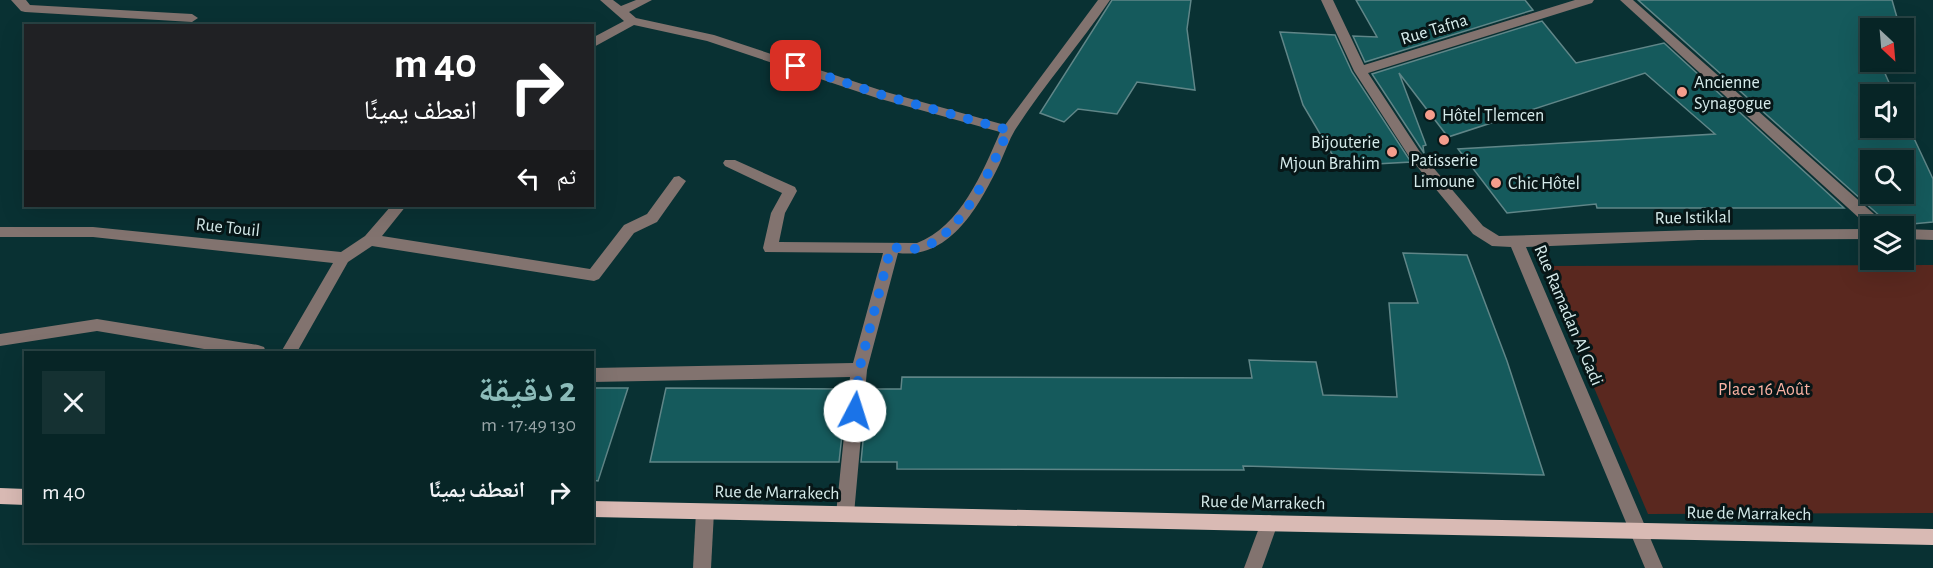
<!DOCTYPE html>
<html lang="ar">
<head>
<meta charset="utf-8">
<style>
  body { margin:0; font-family:"Alegreya Sans","Noto Naskh Arabic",sans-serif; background:#153132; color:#f1f3f6; direction:rtl; height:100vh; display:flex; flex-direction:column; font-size:22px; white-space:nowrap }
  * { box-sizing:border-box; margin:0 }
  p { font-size:20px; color:#98a5a7 }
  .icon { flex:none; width:33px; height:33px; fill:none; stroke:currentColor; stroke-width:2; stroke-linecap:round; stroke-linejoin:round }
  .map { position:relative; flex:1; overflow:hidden; direction:ltr }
  .sheet { position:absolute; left:24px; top:351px; width:570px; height:192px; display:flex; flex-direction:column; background:#072526; border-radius:0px; box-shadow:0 6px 24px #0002,0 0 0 2px #284243; direction:rtl }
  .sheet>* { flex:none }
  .top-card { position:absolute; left:24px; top:24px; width:570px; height:183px; border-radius:0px; box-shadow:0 6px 24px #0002,0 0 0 2px #284243; direction:rtl; background:#202124; color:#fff; overflow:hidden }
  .needle { width:39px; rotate:154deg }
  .tools { position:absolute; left:1860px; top:18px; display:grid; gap:12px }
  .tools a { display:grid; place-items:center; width:54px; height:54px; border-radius:0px; background:#072526; box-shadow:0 6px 24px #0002,0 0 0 2px #284243; font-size:30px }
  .pin { position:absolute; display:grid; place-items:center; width:51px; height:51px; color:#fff; margin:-26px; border-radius:12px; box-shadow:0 3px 9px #0006 }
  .me { position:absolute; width:66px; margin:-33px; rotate:5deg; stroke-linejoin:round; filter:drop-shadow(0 0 4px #0008) }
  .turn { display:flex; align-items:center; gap:21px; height:126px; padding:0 18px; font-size:27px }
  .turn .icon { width:78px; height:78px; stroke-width:2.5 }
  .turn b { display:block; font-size:42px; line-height:51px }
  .then { display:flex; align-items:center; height:57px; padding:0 18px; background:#0003; gap:12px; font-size:22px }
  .round { display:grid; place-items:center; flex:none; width:63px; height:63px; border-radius:0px; background:#153132 }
  .headline { display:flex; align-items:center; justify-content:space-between; height:102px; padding:0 18px }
  h1 { font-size:36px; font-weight:700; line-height:45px; color:#8bbbb9 }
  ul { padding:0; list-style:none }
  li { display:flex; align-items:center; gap:18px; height:78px; padding:0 18px }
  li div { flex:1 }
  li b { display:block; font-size:22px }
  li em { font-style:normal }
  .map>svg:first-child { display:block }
  .green { fill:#5a281f }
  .building { fill:#155a5c; stroke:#608688; stroke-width:1.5; fill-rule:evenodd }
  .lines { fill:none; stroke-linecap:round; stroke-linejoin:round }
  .minor { fill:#82736f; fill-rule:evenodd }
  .major { fill:#d9bab4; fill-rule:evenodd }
  .route { stroke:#1a73e8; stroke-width:10; stroke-dasharray:0 18 }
  .poi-dot { fill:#f49d8c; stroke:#071617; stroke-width:2 }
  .labels { text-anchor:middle; stroke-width:6; stroke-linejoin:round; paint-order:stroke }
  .street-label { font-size:18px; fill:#d6ebeb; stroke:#071617 }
  .poi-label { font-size:18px; fill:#d6ebeb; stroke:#071617; text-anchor:start }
  .park-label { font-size:18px; fill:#fcb3a4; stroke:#071617 }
</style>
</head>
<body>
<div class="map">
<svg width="1933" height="568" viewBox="0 0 1933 568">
  <rect width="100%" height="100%" fill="#093133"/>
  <polygon class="green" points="1933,265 1933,513 1648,514 1542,266"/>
  <g class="building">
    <polygon points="1112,0 1191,0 1187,29 1195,90 1137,82 1117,114 1078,109 1064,122 1040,113"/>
    <polygon points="1356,0 1525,0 1533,10 1365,62 1353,36 1377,37"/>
    <path d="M 1638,0 L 1892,0 L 1900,28 L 1867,28 L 1870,38 L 1870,62 L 1880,62 L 1894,94 L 1870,94 L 1870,128 L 1904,128 L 1904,117 L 1933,179 L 1933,222 L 1891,226 ZM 1870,160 L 1904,160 L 1904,194 L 1870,194 Z"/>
    <polygon points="1542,21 1576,63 1664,43 1844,208 1597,208 1596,204 1507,213 1458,149 1715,134 1645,73 1448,137 1399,73 1426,145 1423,146 1424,153 1372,74"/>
    <polygon points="1280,32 1335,35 1352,72 1411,162 1339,166 1303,105"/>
    <polygon points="1403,253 1467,255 1507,361 1544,475 1243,466 1244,470 897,469 897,462 861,462 868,389 901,389 902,377 1252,378 1249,360 1316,362 1323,395 1397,397 1389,303 1418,303"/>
    <polygon points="592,388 628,388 598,481 592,480"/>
    <polygon points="666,388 847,389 839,462 650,462"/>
  </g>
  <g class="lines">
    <g class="minor">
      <polygon points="11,0 26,0 30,5 192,14 198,18 192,22 25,12 21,11"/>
      <path d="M 600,0 L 613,0 L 621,6 L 636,0 L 652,0 L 629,12 L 636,18 L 714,35 L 886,92 L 1005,125 L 1098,0 L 1110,0 C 1080,44 1044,85 1015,130 C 1009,140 1005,152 1000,163 C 980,204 951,260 898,253 L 867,370 L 854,514 L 851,520 L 845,522 L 839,520 L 836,514 L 850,377 L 592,382 L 592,368 L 853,363 L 883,253 L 765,252 L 763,248 L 771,213 L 782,193 L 725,166 L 723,163 L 725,160 L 735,160 L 795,187 L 797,191 L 785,213 L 779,242 L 917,243 C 960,227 983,172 1000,132 L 877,98 L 707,41 L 634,25 L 592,48 L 592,38 L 624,21 Z"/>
      <polygon points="1321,0 1333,0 1364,65 1575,0 1594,0 1592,3 1368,73 1420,152 1483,226 1499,236 1698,230 1870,229 1870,239 1698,240 1526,247 1663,568 1645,568 1511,247 1492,246 1473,234 1410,158 1354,71"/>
      <polygon points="1620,0 1633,0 1883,222 1885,226 1870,228"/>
      <polygon points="679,176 686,181 657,222 634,233 599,279 594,281 372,246 348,262 297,352 281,352 333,263 93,237 0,237 0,227 93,227 341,252 365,236 391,206 406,206 382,236 590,269 624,225 647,214 674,177"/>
      <polygon points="1904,229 1933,230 1933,240 1904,239"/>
      <polygon points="97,319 258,345 264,347 266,352 222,352 97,331 0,346 0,334"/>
      <polygon points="705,504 711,506 714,512 711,568 693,568 696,512 699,506"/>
      <polygon points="1269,515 1275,517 1278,523 1262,568 1244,568 1263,517"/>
    </g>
    <g class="major">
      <polygon points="0,488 26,489 26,505 0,504"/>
      <polygon points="592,501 1933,529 1933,545 592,517"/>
    </g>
  </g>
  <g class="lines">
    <path class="route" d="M 796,66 L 882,95 L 1008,130 C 993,166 960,238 920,248 C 911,250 900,248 891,247 L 859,370 L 855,411"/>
  </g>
  <g class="poi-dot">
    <circle cx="1682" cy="92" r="6"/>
    <circle cx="1430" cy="115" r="6"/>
    <circle cx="1444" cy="140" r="6"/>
    <circle cx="1392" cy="152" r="6"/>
    <circle cx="1496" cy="183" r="6"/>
  </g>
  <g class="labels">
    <g class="street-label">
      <text transform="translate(1434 29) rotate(-17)" y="6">Rue Tafna</text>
      <text transform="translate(1693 217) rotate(-1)" y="6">Rue Istiklal</text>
      <text transform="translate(228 227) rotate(6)" y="6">Rue Touil</text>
      <text transform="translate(1569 315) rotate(67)" y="6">Rue Ramadan Al Gadi</text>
      <text transform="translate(777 492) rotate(1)" y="6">Rue de Marrakech</text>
      <text transform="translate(1263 502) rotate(1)" y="6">Rue de Marrakech</text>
      <text transform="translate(1749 513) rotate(1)" y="6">Rue de Marrakech</text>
    </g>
    <g class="poi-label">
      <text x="1694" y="88">Ancienne<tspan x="1694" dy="21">Synagogue</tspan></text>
      <text x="1442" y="121">Hôtel Tlemcen</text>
      <text x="1380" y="148" text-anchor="end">Bijouterie<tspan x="1380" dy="21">Mjoun Brahim</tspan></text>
      <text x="1444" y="166" text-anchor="middle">Patisserie<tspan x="1444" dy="21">Limoune</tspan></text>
      <text x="1508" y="189">Chic Hôtel</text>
    </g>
    <g class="park-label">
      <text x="1764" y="395">Place 16 Août</text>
    </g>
  </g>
</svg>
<div class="tools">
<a><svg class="needle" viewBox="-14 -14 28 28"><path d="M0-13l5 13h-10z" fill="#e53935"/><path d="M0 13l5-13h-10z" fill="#98a5a7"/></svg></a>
<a><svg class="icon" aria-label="sound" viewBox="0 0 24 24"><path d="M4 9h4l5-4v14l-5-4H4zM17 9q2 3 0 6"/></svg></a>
<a><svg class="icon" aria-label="search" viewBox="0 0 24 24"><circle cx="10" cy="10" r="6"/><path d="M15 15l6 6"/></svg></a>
<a><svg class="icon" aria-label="layers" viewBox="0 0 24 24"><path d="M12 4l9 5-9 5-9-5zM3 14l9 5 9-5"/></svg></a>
</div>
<div class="pin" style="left:796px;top:66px;background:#d93025"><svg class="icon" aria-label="arrive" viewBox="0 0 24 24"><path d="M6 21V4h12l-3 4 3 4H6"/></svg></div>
<svg class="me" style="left:855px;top:411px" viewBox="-20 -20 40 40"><circle r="19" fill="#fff"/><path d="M0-13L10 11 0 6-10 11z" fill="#1a73e8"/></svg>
<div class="top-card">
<div class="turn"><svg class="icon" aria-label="right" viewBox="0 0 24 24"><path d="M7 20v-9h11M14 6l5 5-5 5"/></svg><div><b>40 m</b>انعطف يمينًا</div></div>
<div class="then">ثم<svg class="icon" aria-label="left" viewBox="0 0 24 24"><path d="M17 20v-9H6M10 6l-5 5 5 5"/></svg></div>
</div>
<section class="sheet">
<div class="headline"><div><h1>2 دقيقة</h1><p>130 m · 17:49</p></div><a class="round"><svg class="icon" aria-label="close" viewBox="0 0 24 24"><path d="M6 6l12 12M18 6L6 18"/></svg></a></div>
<ul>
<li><svg class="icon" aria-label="right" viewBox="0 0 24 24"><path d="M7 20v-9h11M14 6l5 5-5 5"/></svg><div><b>انعطف يمينًا</b></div><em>40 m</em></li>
</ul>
</section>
</div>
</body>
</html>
